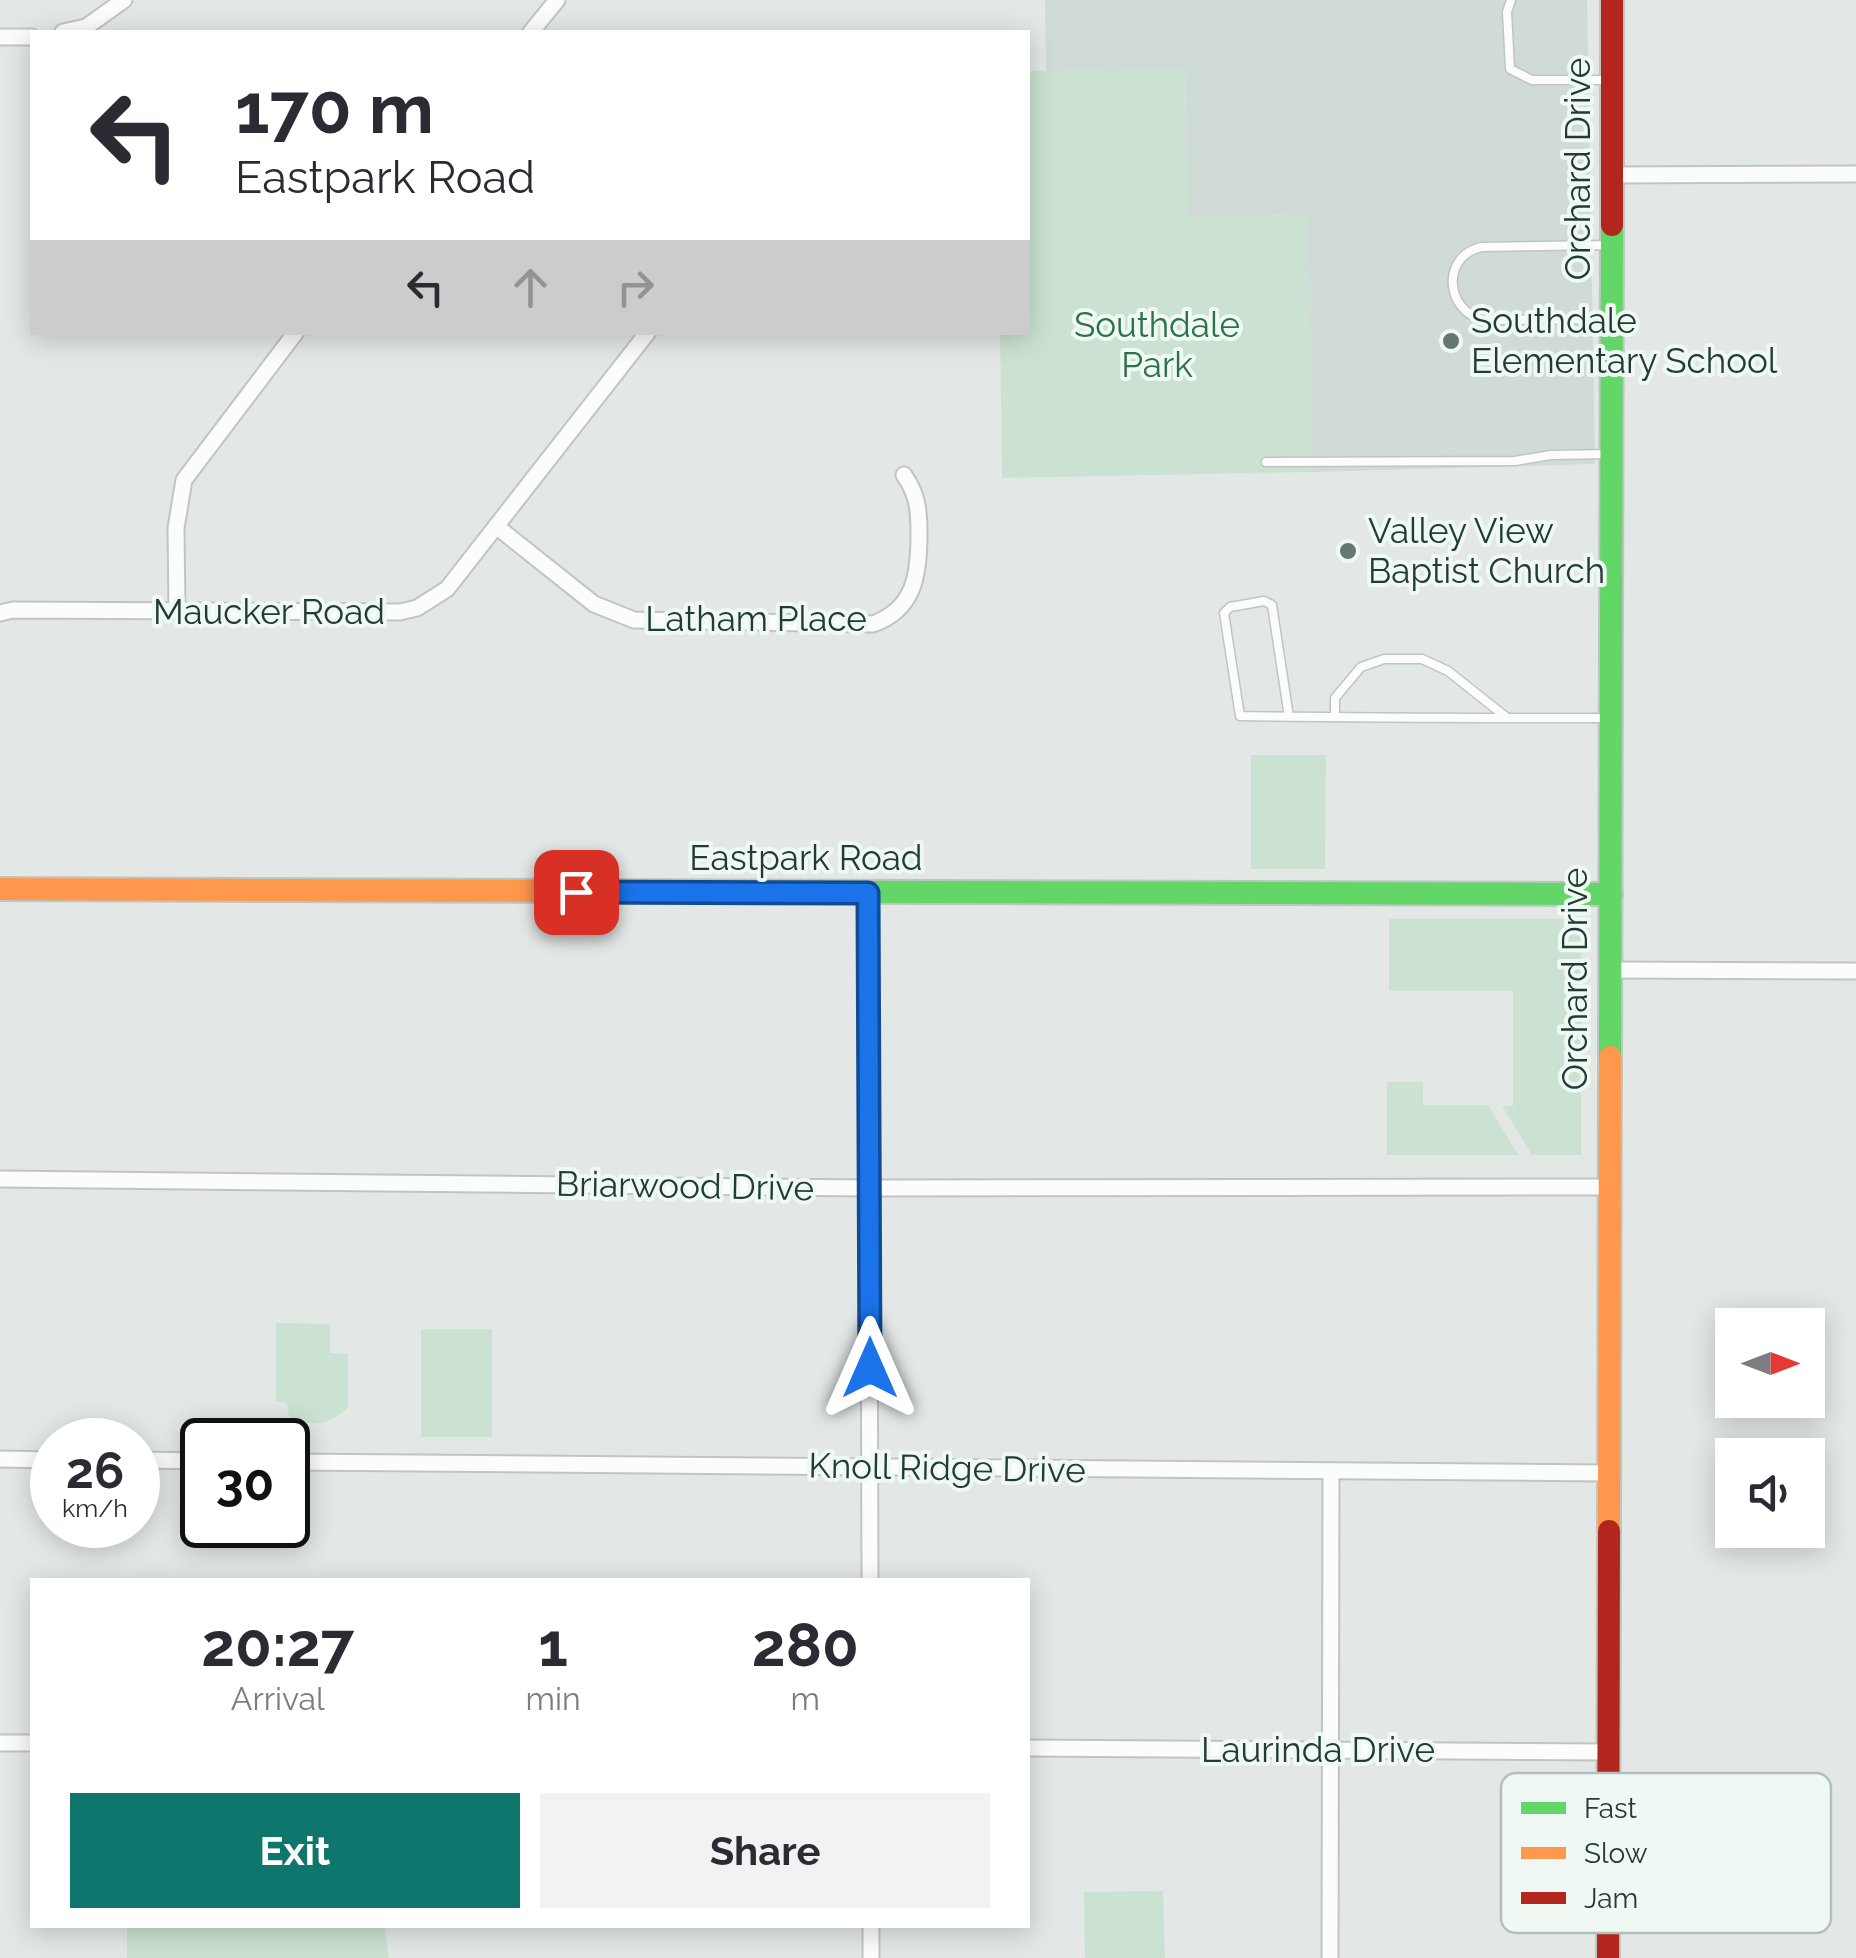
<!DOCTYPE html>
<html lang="en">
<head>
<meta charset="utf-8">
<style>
  body { margin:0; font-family:Raleway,sans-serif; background:#f2f2f3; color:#2b2b33; height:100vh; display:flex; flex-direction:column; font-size:38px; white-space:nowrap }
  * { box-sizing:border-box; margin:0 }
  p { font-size:32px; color:#7c7c81 }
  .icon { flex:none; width:55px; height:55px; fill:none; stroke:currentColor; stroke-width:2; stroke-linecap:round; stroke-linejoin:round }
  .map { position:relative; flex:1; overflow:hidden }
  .side { position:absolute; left:30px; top:1578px; width:1000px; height:350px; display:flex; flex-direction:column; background:#fff; border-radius:0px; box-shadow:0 5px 25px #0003 }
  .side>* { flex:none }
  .guide { position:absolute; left:30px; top:30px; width:1000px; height:305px; border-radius:0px; box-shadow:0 5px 25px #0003; background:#fff; color:#2b2b33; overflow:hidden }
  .needle { width:65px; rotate:90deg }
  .buttons { position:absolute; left:1715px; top:1308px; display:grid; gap:20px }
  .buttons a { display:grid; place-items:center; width:110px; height:110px; border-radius:0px; background:#fff; box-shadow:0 5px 25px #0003; font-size:50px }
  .speed { position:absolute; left:30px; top:1418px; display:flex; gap:20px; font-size:50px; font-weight:700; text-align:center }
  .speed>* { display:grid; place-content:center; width:130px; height:130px; border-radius:50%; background:#fff; box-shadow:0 5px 25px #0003; line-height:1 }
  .speed small { font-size:25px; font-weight:400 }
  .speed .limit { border:5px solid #111; border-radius:15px; background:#fff; color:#111 }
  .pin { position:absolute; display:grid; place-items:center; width:85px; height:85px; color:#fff; margin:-42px; border-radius:20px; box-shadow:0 5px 15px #0006 }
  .me { position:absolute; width:110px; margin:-55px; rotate:0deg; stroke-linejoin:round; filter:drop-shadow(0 0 8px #0008) }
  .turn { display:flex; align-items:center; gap:35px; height:210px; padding:0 40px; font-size:45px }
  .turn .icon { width:130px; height:130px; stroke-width:2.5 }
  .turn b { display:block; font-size:70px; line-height:85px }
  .lanes { display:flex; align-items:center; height:95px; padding:0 40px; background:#0003; justify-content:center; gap:50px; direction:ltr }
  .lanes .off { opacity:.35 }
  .eta { display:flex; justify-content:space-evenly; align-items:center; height:170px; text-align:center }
  .eta b { font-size:60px; font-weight:700; line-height:70px }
  .action { display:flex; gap:20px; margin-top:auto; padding:20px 40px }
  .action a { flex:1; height:115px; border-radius:0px; background:#0f766e; color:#fff; font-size:40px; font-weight:700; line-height:115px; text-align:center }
  .action a+a { background:#f2f2f3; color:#2b2b33 }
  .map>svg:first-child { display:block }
  .built { fill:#d0dad6 }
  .green { fill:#cbe2d2 }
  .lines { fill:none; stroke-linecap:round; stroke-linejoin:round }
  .lane-casing { stroke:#c0c5c3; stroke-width:11 }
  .street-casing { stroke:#c0c5c3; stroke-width:19 }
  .fast-casing { stroke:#bec6c3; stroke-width:26 }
  .slow-casing { stroke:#bec6c3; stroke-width:26 }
  .jam-casing { stroke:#bec6c3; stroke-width:26 }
  .lane { stroke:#fbfcfb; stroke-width:8 }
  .street { stroke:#fbfcfb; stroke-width:15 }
  .fast { stroke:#63d668; stroke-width:22 }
  .slow { stroke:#ff974d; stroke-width:22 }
  .jam { stroke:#b3261e; stroke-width:22 }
  .route-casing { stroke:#114b97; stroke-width:25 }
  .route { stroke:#1a73e8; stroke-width:18 }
  .poi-dot { fill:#647872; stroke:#f0f8f4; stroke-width:4 }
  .labels { text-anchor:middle; stroke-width:8; stroke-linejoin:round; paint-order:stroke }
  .street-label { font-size:35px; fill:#203c34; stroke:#f0f8f4 }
  .poi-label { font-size:35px; fill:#203c34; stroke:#f0f8f4; text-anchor:start }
  .park-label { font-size:35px; fill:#2a7346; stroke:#f0f8f4 }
  .key { fill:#f0f8f4; stroke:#b2c0ba; stroke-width:2.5 }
  .key-label { font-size:28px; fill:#203c34 }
</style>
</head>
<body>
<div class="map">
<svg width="1856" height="1958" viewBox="0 0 1856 1958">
  <rect width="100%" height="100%" fill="#e3e8e6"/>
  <polygon class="built" points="1045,0 1587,0 1595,464 1312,472 1307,215 1188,217 1185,69 1046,71"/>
  <g class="green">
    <polygon points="1185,69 1188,217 1307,215 1312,472 1002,478 1000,333 1028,332 1028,71"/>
    <polygon points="1251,755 1326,755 1325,869 1251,869"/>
    <polygon points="1389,919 1581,919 1581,1155 1532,1155 1502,1106 1513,1106 1513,991 1389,991"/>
    <polygon points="1387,1082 1423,1082 1423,1105 1488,1105 1518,1155 1387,1155"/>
    <path d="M 276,1323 L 330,1324 L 330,1353 L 348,1354 L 348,1407 C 331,1425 311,1428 289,1417 L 287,1403 L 276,1401 Z"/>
    <rect x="421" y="1329" width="71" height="108"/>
    <polygon points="1163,1891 1165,1958 1085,1958 1084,1892"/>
    <polygon points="127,1925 384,1925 389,1958 127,1958"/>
  </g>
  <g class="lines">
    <g class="lane-casing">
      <g id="lane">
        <polyline points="1511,0 1507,12 1510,69 1532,80 1608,80"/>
        <path d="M 1607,319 L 1483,320 C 1445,310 1441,257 1481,247 L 1608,245"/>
        <polyline points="1266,462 1515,461 1551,455 1608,454"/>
        <path d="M 1289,717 L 1272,605 L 1264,601 L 1230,607 L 1224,613 L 1240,716 C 1363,718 1485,718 1607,718"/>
        <polyline points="1335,717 1335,698 1361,667 1384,659 1422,659 1448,671 1506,717"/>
      </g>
    </g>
    <g class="street-casing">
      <g id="street">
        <polyline points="63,32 86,27 124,0"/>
        <polyline points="531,32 557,0"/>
        <polyline points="0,37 32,37"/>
        <polyline points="1613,175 1856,174"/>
        <path d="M 496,526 L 594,604 L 634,620 L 873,624 C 915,609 919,574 919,534 C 919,511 918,495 904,475"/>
        <polyline points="177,612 176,528 184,480 296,332"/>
        <polyline points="0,613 13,610 400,612 417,608 447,589 648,332"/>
        <polyline points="868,893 870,1580"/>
        <polyline points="1611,970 1856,971"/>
        <polyline points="0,1179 869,1188 1610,1187"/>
        <polyline points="0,1459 52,1460"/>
        <polyline points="138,1460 202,1461"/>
        <polyline points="288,1462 1607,1473"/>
        <polyline points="0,1743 32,1743"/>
        <polyline points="1028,1748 1609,1752"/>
        <polyline points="871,1925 871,1958"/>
        <polyline points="1330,1958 1331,1471"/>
      </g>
    </g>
    <g class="fast-casing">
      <g id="fast">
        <polyline points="566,891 1611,894"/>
        <polyline points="1610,1057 1612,225"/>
      </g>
    </g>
    <g class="slow-casing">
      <g id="slow">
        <polyline points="0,889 566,891"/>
        <polyline points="1609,1531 1610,1057"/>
      </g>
    </g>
    <g class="jam-casing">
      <g id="jam">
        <polyline points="1612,225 1612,0"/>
        <polyline points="1608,1958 1609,1531"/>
      </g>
    </g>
    <use href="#lane" class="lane"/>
    <use href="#street" class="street"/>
    <use href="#fast" class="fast"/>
    <use href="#slow" class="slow"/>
    <use href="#jam" class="jam"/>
  </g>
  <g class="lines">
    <g class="route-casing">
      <polyline id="route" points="576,892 868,893 870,1368"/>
    </g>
    <use href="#route" class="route"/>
  </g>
  <g class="poi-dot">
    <circle cx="1451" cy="341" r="10"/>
    <circle cx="1348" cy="551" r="10"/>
  </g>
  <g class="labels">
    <g class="street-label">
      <text transform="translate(1578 169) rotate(-90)" y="12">Orchard Drive</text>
      <text x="269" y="624">Maucker Road</text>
      <text x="756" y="631">Latham Place</text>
      <text x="806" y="870">Eastpark Road</text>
      <text transform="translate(1575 979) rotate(-90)" y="12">Orchard Drive</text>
      <text transform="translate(685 1186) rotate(1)" y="12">Briarwood Drive</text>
      <text transform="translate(947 1468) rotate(1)" y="12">Knoll Ridge Drive</text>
      <text x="1318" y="1762">Laurinda Drive</text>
    </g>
    <g class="poi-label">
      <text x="1471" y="333">Southdale<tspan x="1471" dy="40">Elementary School</tspan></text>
      <text x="1368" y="543">Valley View<tspan x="1368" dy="40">Baptist Church</tspan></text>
    </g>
    <g class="park-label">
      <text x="1157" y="337">Southdale<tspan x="1157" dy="40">Park</tspan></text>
    </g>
  </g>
  <rect x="1501" y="1773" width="330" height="160" rx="15" class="key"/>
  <rect x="1521" y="1802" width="45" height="12" fill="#63d668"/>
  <rect x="1521" y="1847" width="45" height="12" fill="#ff974d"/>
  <rect x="1521" y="1892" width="45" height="12" fill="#b3261e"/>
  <g class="key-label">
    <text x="1584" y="1818">Fast</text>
    <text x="1584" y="1863">Slow</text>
    <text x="1584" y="1908">Jam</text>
  </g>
</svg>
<div class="buttons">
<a><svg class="needle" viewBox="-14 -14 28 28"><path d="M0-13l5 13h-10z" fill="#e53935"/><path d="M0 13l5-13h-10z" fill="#7c7c81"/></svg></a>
<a><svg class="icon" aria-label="sound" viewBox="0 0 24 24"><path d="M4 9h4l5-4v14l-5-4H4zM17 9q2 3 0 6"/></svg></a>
</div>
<div class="speed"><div>26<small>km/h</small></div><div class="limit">30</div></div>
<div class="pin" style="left:576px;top:892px;background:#d93025"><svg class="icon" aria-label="arrive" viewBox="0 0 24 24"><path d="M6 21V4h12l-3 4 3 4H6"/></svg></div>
<svg class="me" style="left:870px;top:1368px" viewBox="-20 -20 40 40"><path d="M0-17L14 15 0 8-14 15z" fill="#1a73e8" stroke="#fff" stroke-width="4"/></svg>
<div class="guide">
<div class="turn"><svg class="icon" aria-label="left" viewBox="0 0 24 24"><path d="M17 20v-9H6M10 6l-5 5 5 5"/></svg><div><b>170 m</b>Eastpark Road</div></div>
<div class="lanes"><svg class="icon" aria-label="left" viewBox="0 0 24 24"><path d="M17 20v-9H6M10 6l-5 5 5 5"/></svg><svg class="icon off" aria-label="ahead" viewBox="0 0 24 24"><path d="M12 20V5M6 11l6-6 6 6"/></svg><svg class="icon off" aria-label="right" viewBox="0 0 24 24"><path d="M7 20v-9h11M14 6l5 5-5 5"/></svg></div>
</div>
<section class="side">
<div class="eta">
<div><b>20:27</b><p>Arrival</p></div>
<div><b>1</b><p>min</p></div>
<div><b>280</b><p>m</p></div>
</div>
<div class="action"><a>Exit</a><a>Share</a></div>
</section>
</div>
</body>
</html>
